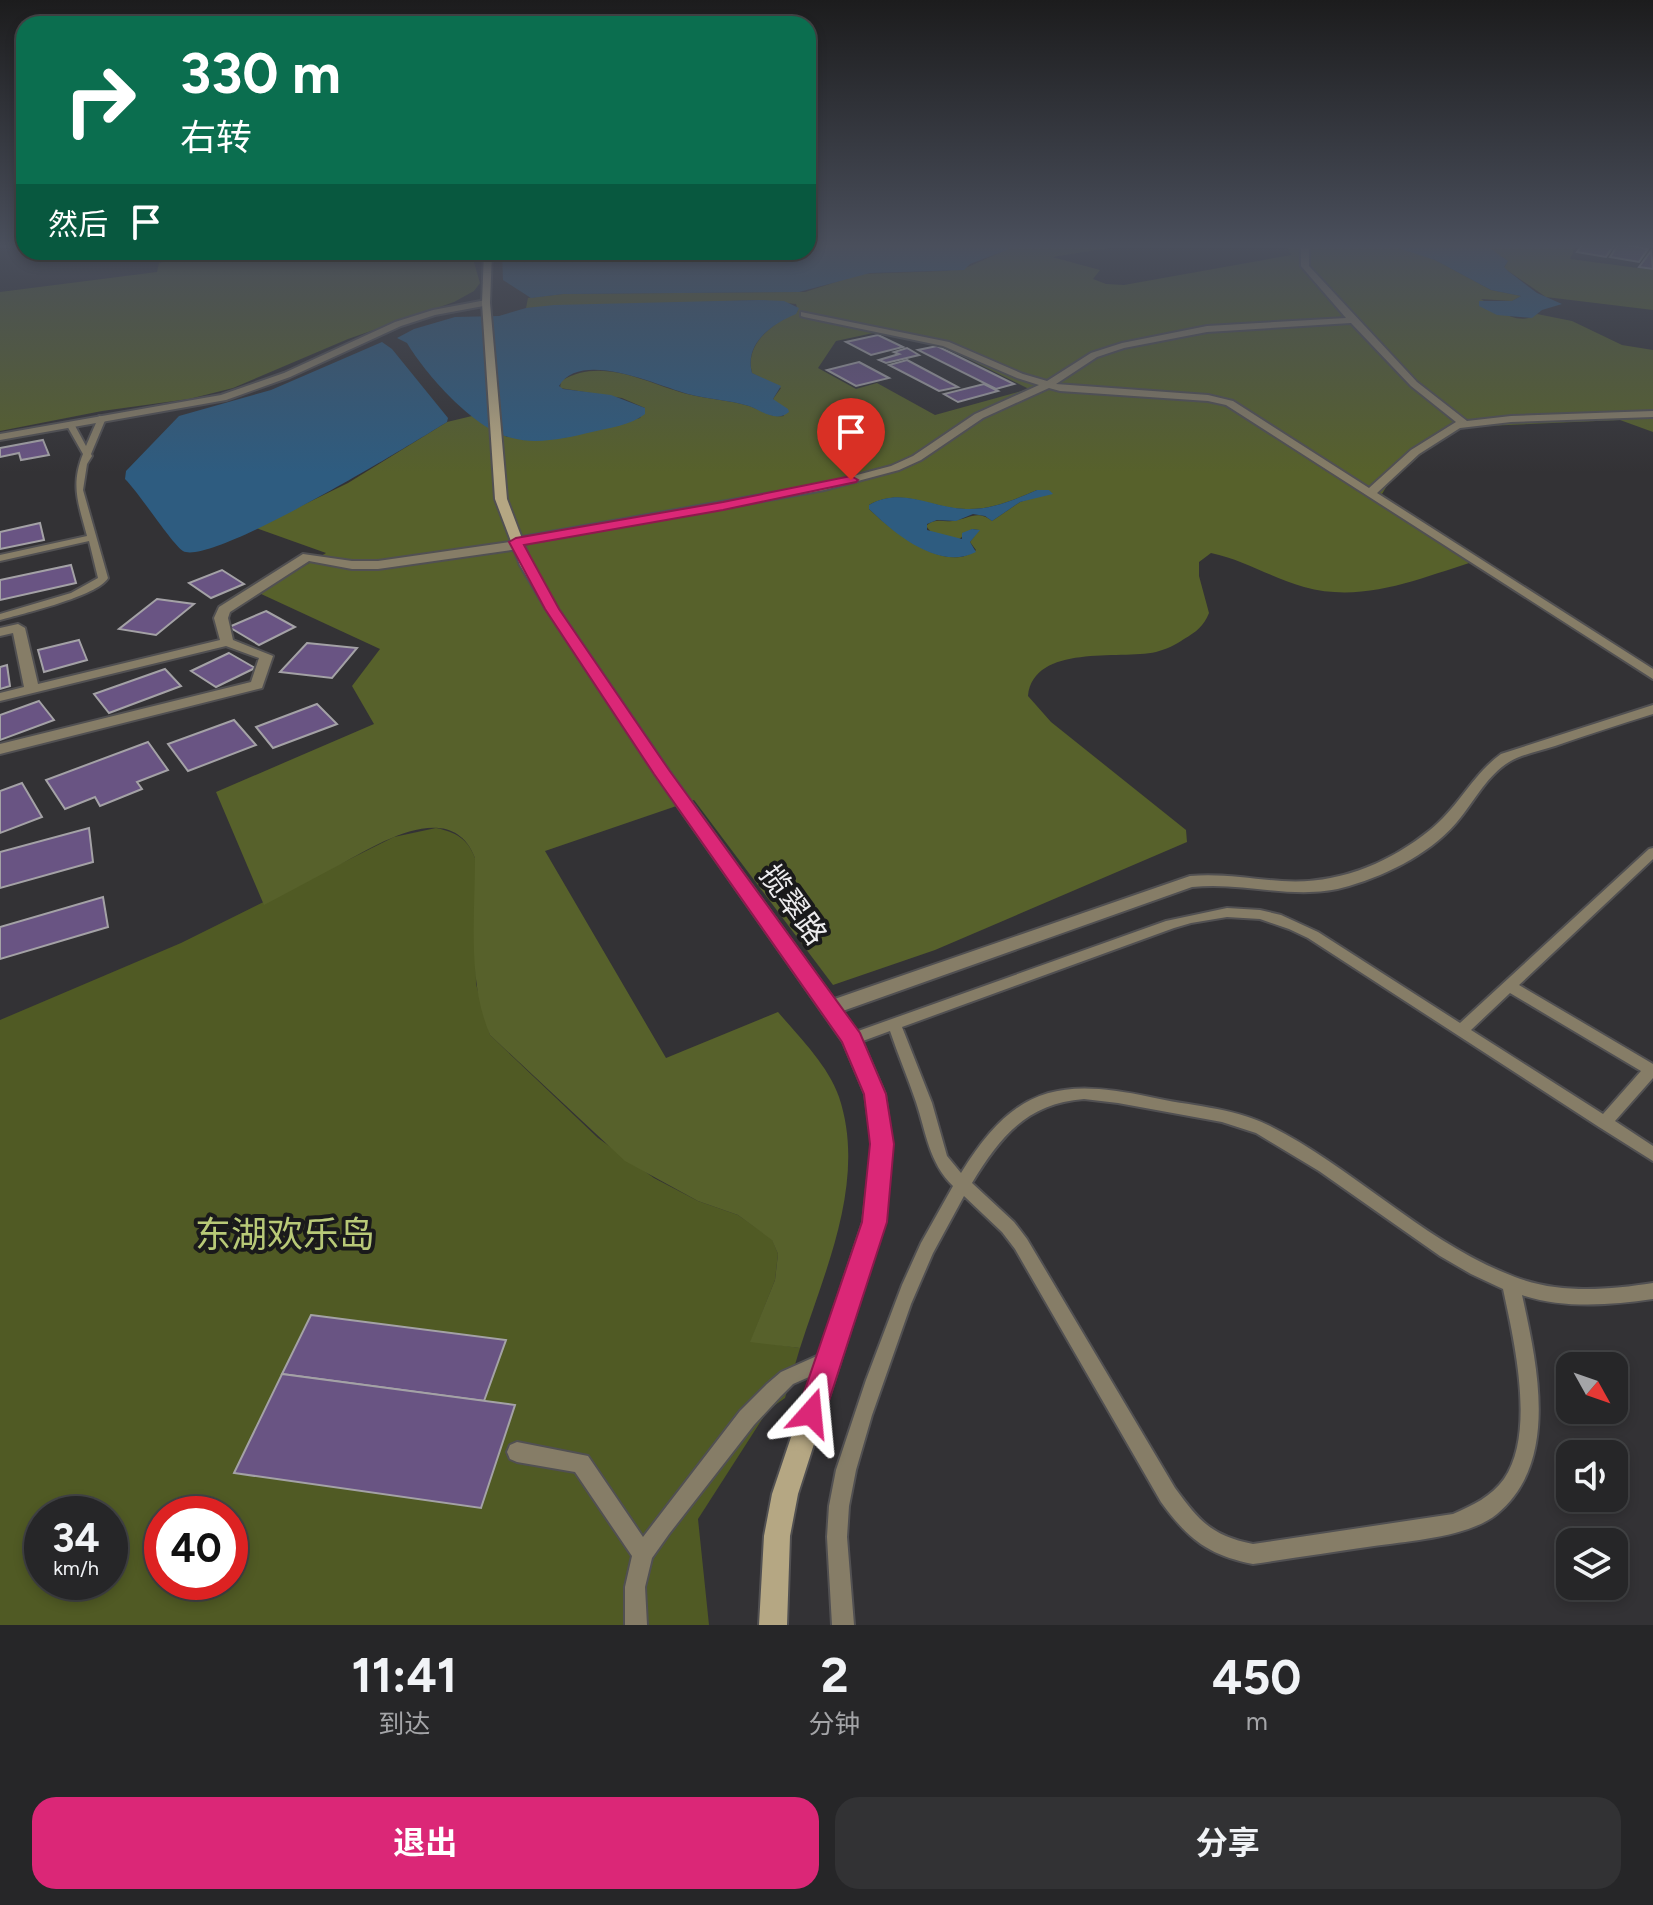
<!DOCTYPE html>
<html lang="zh">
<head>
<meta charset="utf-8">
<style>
  body { margin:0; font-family:Figtree,"Noto Sans SC",sans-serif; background:#323234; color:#f1f3f6; height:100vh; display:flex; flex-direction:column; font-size:30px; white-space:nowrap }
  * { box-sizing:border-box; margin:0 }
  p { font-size:26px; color:#a4a5a8 }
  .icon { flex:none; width:44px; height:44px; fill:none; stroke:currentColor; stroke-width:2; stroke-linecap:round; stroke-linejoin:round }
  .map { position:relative; height:1625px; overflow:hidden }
  .panel { display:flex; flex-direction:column; background:#262628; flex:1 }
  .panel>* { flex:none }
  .guide { position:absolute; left:16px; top:16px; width:800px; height:244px; border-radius:24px; box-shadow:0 4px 12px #0003,0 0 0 2px #424345; background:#0b6e4f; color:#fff; overflow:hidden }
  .needle { width:52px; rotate:130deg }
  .buttons { position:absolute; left:1556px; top:1352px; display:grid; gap:16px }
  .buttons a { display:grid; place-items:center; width:72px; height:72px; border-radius:16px; background:#262628; box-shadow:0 4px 12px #0003,0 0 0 2px #424345; font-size:40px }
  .speed { position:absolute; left:24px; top:1496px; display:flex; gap:16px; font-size:40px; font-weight:700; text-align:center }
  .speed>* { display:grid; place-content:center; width:104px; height:104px; border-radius:50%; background:#262628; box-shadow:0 4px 12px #0003,0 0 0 2px #424345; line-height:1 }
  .speed small { font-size:20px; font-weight:400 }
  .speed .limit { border:12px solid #d22; background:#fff; color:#111 }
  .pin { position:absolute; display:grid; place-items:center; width:68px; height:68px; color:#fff; margin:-82px -34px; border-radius:50% 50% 50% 0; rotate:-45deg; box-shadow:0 0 8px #0007 }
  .pin .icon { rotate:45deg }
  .me { position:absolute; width:88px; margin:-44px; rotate:18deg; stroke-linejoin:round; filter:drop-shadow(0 0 6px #0008) }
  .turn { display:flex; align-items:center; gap:28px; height:168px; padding:0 32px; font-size:36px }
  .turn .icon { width:104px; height:104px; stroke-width:2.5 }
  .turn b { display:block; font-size:56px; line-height:68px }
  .then { display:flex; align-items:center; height:76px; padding:0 32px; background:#0003; gap:16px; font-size:30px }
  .eta { display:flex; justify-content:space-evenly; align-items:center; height:136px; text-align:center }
  .eta b { font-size:48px; font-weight:700; line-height:56px }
  .cta { display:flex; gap:16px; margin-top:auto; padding:16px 32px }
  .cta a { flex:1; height:92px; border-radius:24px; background:#db2777; color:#fff; font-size:32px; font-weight:700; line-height:92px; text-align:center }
  .cta a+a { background:#323234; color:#f1f3f6 }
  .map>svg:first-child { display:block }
  .green { fill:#505a24; fill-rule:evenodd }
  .forest { fill:#57612b; fill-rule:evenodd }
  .water { fill:#2e5c80 }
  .building { fill:#695483; stroke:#a4a2a6; stroke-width:2 }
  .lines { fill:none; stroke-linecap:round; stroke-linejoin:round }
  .lane-casing { stroke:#515052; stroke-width:4 }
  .street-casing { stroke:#515052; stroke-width:4 }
  .secondary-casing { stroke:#515052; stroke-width:4 }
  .lane { fill:#867d67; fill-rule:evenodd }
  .street { fill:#867d67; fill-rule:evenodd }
  .secondary { fill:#b5a783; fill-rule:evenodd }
  .route { fill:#db2777; stroke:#8e194d; stroke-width:2 }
  .labels { text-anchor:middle; stroke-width:8; stroke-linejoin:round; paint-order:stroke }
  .street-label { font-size:30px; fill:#ecebed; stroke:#1a1a1b }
  .near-park-label { font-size:36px; fill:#b8c977; stroke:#1a1a1b }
</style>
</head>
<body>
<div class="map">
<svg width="1653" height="1625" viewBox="0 0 1653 1625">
  <rect width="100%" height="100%" fill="#333235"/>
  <path class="green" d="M 436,828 C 456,832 468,839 475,858 L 476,984 L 490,1035 L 598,1138 L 654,1178 L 698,1201 L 738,1215 L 772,1239 L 778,1254 L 775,1280 L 751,1341 L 800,1348 L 785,1398 L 768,1410 L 698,1519 L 709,1625 L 0,1625 L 0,1020 L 181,943 L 394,837 ZM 42,1514 L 110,1514 L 110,1582 L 42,1582 ZM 162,1514 L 230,1514 L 230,1582 L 162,1582 Z"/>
  <g class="forest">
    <path d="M 1003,245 L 1128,245 L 1052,257 L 1100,270 L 1093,279 L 1106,284 L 1124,285 L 1291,255 L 1287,245 L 1403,248 L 1435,260 L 1491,290 L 1521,296 L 1512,301 L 1481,299 C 1497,310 1518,327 1537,314 L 1572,321 L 1622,345 L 1653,350 L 1653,432 L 1620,420 L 1462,427 L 1443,435 L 1388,484 L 1382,494 L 1384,499 L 1479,560 C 1422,577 1365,604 1304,587 C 1272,578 1244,560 1211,553 L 1199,562 L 1199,576 L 1209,613 C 1204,626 1196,632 1184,639 C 1175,645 1167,649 1156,652 C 1119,660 1034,643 1028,696 L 1051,722 L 1186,830 L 1187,842 L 935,950 L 833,985 L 694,800 L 545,851 L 666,1058 L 778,1012 C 799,1037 828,1065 839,1097 C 867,1180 825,1270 800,1348 L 750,1342 L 775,1280 L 778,1254 L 772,1240 L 738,1215 L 698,1201 L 625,1161 L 490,1035 C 467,981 475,916 475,858 C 452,797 378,844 341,864 C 315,878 290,891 264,905 L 216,792 L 374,724 L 352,686 L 380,649 L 259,593 L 326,553 L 256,528 L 348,483 L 447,422 L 472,416 L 507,437 L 563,438 L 640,418 L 645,408 L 622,398 L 560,388 L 561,381 C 602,356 646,383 687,394 C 708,399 729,400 749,406 C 761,410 771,418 784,416 L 773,399 L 781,388 L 752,373 C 744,342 775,323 798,311 L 796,304 L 759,300 L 526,308 L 528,298 L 563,294 L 805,292 L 861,274 L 945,271 L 968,267 L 1008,249 ZM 878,332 L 940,345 L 1029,389 L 935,415 L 877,383 L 856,389 L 818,368 L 836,341 ZM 1037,490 L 1051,492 L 1020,502 L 992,521 C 977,509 969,519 952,521 C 941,522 935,518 926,526 L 931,532 L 958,540 L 972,529 L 979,530 L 970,542 L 976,550 C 946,575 891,530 869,509 L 869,505 C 902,486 931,509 966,509 C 991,510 1014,500 1037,490 Z"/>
    <polygon points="1485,245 1576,245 1570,259 1653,270 1653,310 1546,297 1504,268 1508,261"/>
    <polygon points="222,252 471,252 480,283 474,291 454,302 348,339 233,388 189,399 102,411 0,431 0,292 157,272 159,263"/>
  </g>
  <g class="water">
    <polygon points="808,245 1003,245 1009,249 970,264 964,270 870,273 799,292 563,294 531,298 503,280 502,252 808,252"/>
    <polygon points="1389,245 1485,245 1508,261 1504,267 1508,271 1537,293 1562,304 1542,310 1532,318 1497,315 1479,306 1479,301 1512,301 1521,296 1491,290 1435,260"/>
    <path d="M 759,300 L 784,301 L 799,308 L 796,314 C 772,324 744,343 752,373 L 781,386 L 773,399 L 788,409 L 789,412 C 776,423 762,411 749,406 C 729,400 708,399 688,394 C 658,386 581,349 559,386 L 563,389 L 611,395 L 645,408 L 645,414 C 631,425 609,428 592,432 C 567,438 537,445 512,438 C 475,430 426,375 407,343 L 397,338 L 414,329 L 455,317 L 499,316 L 526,308 L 554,305 Z"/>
    <path d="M 382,342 L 392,349 L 448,418 L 447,422 C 413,443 211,567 183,551 C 172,544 140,494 125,479 L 126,471 L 179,416 L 271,390 Z"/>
    <path d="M 1037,490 L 1049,490 L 1053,494 L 1020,502 L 992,521 L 985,516 L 973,514 L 956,521 L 937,520 L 927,524 L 927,530 L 962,539 L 962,533 L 972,529 L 980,530 L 970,542 L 976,552 C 939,571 895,534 869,509 L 869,505 C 902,486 931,508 966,509 C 991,510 1014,500 1037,490 Z"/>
  </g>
  <g class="building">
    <polygon points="1582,245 1614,245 1606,257 1577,252"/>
    <polygon points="1618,245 1625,245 1648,249 1639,262 1610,257"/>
    <polygon points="1651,251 1653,269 1639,267"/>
    <polygon points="878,335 903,347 871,355 846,342"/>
    <polygon points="937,346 1014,384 996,389 918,350"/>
    <polygon points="907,348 919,355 886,363 879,360 899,354 894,352"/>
    <polygon points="907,360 958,387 939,391 889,365"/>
    <polygon points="859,362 889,378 856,386 827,370"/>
    <polygon points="984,384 998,391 958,402 944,394"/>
    <polygon points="43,440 49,455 21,460 19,453 0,457 0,448"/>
    <polygon points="40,523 44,540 0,549 0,532"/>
    <polygon points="71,565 76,583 0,600 0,580"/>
    <polygon points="222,570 244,584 211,598 189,583"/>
    <polygon points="157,599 194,604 156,635 119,629"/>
    <polygon points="266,611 295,627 259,645 229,627"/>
    <polygon points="79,640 87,660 44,672 38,650"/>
    <polygon points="307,643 357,648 332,678 280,672"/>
    <polygon points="229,653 255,668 216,687 191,671"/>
    <polygon points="7,665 10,686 0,689 0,667"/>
    <polygon points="165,669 181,686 109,713 94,694"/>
    <polygon points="39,701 54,720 0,740 0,715"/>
    <polygon points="317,704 337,724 273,748 256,727"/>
    <polygon points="234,720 256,745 188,771 168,744"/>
    <polygon points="148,742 168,770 137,782 142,789 100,806 95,797 65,809 46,780"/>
    <polygon points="22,783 42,817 0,833 0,791"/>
    <polygon points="89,828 93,862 0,888 0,852"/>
    <polygon points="103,897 108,927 0,959 0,927"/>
    <polygon points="311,1315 506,1340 484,1401 282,1374"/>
    <polygon points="282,1374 515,1405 481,1508 234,1473"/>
  </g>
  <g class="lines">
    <g class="lane-casing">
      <g id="lane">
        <path d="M 99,416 L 106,418 L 91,454 L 92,456 L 87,464 L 83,490 L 108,578 C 98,596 22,614 0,620 L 0,614 L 71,593 L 98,578 L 89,541 L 0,561 L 0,555 L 87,536 C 79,505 70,486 83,454 L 66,424 L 73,422 L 86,446 Z"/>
        <path d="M 1653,848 L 1653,859 L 1519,985 L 1653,1064 L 1653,1078 L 1615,1121 L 1653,1146 L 1653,1161 L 1599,1127 L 1308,938 L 1289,929 L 1260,919 L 1227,917 L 1191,923 L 1174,928 L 902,1027 L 932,1103 L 947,1156 L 961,1173 C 1013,1089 1056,1077 1150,1097 C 1189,1106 1231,1107 1268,1125 C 1355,1168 1424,1243 1515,1277 C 1559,1294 1608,1290 1653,1283 L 1653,1299 C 1610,1305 1565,1309 1522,1295 C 1537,1364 1560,1462 1497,1514 C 1469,1537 1409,1541 1374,1546 C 1334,1552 1293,1558 1253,1564 C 1208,1555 1188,1539 1161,1502 L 1015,1249 L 1002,1232 L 964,1196 L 933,1253 L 911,1304 L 872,1415 L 856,1470 L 849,1506 L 847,1537 L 854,1625 L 832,1625 L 827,1537 L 829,1506 L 836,1470 L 866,1380 L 902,1285 L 921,1243 L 953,1186 C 929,1163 926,1132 916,1102 C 908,1078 898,1055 890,1031 L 852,1045 L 847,1043 L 845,1039 L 847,1035 L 1166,921 L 1227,908 L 1260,910 L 1281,915 L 1318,932 L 1460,1023 L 1649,849 ZM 1510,993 L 1641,1071 L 1603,1114 L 1471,1030 ZM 1084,1099 L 1118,1103 L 1222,1122 L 1256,1133 L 1319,1171 L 1440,1256 L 1471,1274 L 1503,1289 C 1514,1340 1536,1433 1504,1479 C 1491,1497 1473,1505 1453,1514 L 1253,1544 C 1212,1536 1199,1521 1175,1488 L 1027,1239 L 1014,1222 L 972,1183 C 1000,1137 1027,1103 1084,1099 Z"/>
        <polygon points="828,1351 834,1354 837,1360 834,1366 793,1384 781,1396 754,1425 669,1534 652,1558 645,1587 647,1625 625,1625 625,1587 632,1556 575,1472 517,1462 510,1459 507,1452 510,1445 517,1442 588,1456 643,1537 740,1411 767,1384 781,1372"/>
      </g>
    </g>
    <g class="street-casing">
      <g id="street">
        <path d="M 1301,245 L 1309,245 L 1309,266 L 1417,382 L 1467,421 L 1511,416 L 1653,411 L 1653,417 L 1511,422 L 1460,428 L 1419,454 L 1377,493 L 1653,669 L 1653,679 L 1226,405 L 1208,401 L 1060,391 L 1049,388 L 983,418 L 921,460 L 899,470 L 824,490 L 523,544 L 518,549 L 378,569 L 352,569 L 309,561 L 230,612 L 228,618 L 233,640 L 273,656 L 262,688 L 0,754 L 0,744 L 251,682 L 259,658 L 226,646 L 0,701 L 0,693 L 24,687 L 13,633 L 0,636 L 0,628 L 18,624 L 25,628 L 38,684 L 220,640 L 214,618 L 219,607 L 303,554 L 352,561 L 378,561 L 510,542 L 516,538 L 823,484 L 891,466 L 913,456 L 975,414 L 1039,385 L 1017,378 L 943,346 L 804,317 L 801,316 L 801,312 L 949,342 L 1023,374 L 1047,381 L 1091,353 L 1122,343 L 1207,326 L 1346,318 L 1301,266 ZM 1351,323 L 1411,386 L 1456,422 L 1411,450 L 1369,488 L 1233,401 L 1208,395 L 1056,384 L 1097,357 L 1124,348 L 1207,332 Z"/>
        <polygon points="486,300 490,303 489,305 435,315 401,326 290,377 226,400 0,440 0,434 221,395 284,373 395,322 433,310"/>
        <path d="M 1653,705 L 1653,714 C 1620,724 1587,735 1555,746 C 1540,751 1522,754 1509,762 C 1488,775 1476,798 1461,817 C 1435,851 1390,874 1349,886 C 1296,902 1245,881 1192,887 L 837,1013 L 830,1015 L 823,1013 L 821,1008 L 823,1003 L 1190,876 C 1221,873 1251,879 1282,881 C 1336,885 1388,864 1430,830 C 1458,808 1472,775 1501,754 Z"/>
      </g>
    </g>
    <g class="secondary-casing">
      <polygon id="secondary" points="484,252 492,252 490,303 507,499 532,565 558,609 669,771 859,1034 885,1094 892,1144 885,1222 798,1494 790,1536 787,1625 759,1625 764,1536 772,1494 863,1222 872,1144 865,1094 843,1042 655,774 546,609 520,565 495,499 482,303"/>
    </g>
    <use href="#lane" class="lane"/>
    <use href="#street" class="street"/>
    <use href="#secondary" class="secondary"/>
  </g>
  <linearGradient id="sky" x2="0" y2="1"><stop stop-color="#1c1c1d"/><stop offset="0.52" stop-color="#4a4f5c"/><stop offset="1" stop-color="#4a4f5c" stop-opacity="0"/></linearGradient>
  <rect width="1653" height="473" fill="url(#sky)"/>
  <polygon class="route" points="851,476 858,480 856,482 723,510 524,545 559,609 669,770 860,1033 886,1094 894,1144 887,1222 825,1413 821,1423 811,1427 801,1423 797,1413 862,1222 870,1144 864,1094 842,1042 654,774 545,609 509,542 516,538 723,502"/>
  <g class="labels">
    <g class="street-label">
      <text transform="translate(793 905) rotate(54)" y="10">揽翠路</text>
    </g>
    <g class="near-park-label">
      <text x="285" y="1247">东湖欢乐岛</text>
    </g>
  </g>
</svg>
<div class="buttons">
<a><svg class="needle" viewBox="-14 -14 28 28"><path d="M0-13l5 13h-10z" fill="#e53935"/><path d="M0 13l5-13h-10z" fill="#a4a5a8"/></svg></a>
<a><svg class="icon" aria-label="sound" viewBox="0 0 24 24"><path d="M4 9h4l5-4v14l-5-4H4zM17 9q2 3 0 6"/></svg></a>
<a><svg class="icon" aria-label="layers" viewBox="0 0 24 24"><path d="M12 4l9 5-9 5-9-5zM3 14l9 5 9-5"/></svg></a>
</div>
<div class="speed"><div>34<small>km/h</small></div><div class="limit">40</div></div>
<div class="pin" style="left:851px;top:480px;background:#d93025"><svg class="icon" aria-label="arrive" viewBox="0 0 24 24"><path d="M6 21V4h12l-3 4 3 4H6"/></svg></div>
<svg class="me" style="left:811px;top:1413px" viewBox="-20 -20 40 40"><path d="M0-17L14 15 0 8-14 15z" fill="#db2777" stroke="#fff" stroke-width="4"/></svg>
<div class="guide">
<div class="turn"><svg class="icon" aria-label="right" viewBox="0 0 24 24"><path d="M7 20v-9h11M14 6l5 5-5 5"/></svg><div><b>330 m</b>右转</div></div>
<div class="then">然后<svg class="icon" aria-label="arrive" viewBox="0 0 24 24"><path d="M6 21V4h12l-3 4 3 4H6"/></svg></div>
</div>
</div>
<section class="panel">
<div class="eta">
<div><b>11:41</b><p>到达</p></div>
<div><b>2</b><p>分钟</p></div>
<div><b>450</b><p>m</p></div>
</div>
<div class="cta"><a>退出</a><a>分享</a></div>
</section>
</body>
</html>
